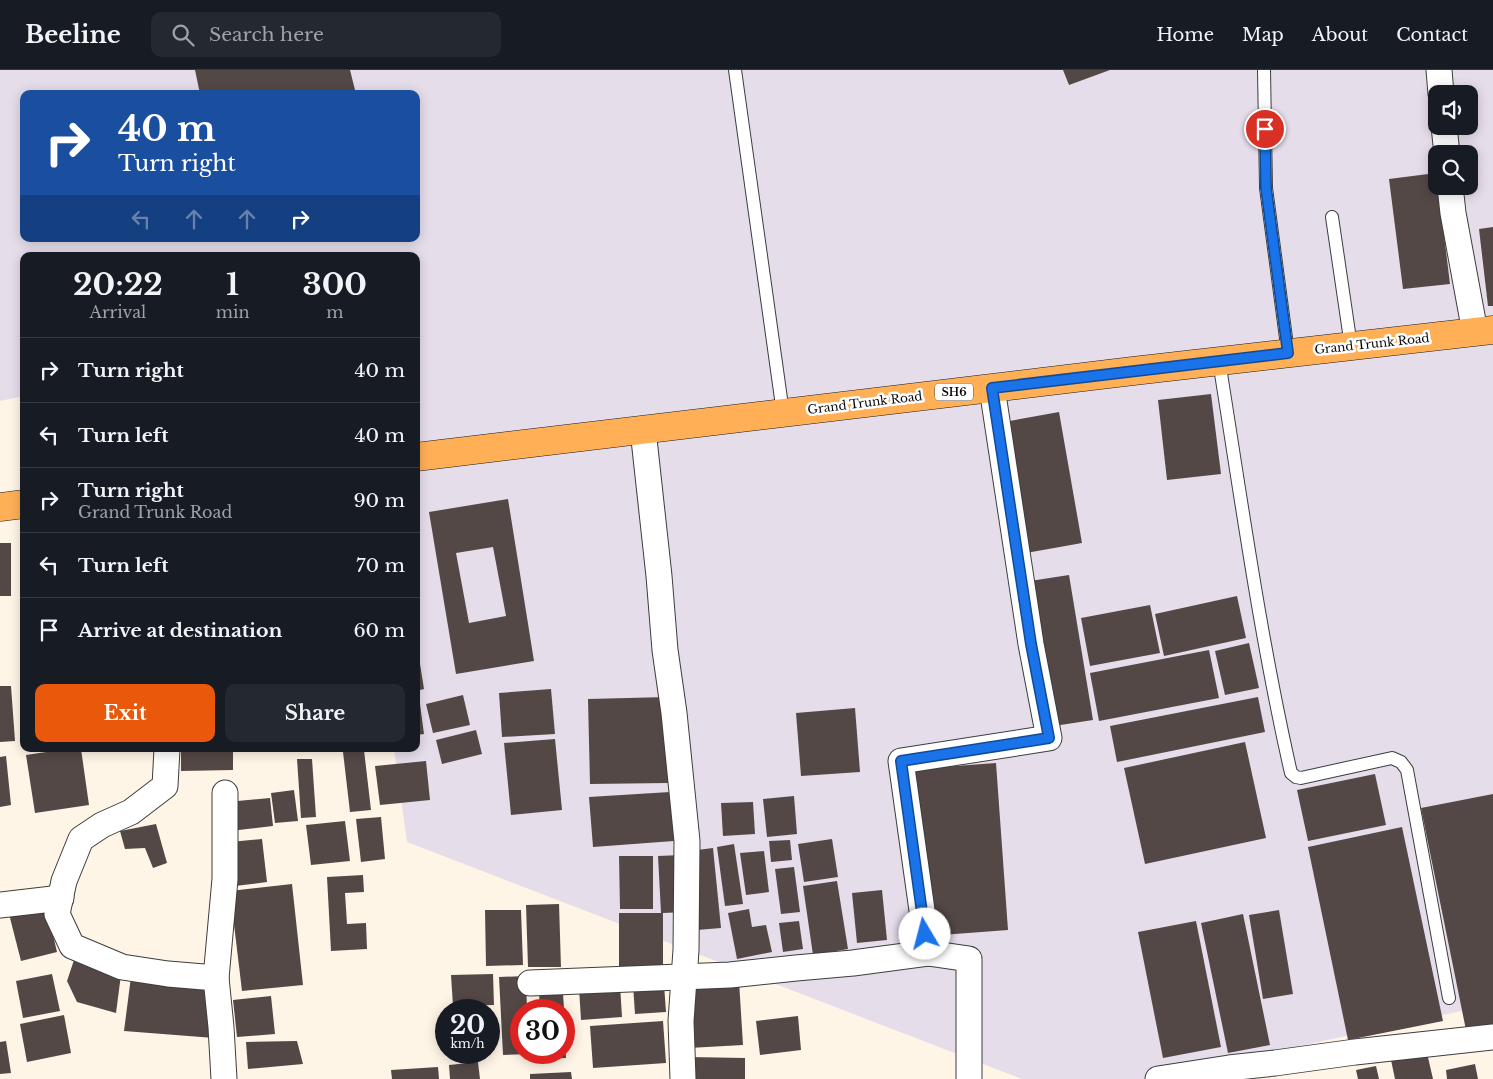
<!DOCTYPE html>
<html lang="en">
<head>
<meta charset="utf-8">
<style>
  body { margin:0; font-family:"Libre Baskerville",serif; background:#242831; color:#f1f3f6; height:100vh; display:flex; flex-direction:column; font-size:19px; white-space:nowrap }
  * { box-sizing:border-box; margin:0 }
  p { font-size:16px; color:#9ea1a6 }
  .icon { flex:none; width:28px; height:28px; fill:none; stroke:currentColor; stroke-width:2; stroke-linecap:round; stroke-linejoin:round }
  .map { position:relative; flex:1; overflow:hidden }
  .panel { position:absolute; left:20px; top:182px; width:400px; height:500px; display:flex; flex-direction:column; background:#171b24; border-radius:10px; box-shadow:0 2px 12px #0003 }
  .panel>* { flex:none }
  .guide { position:absolute; left:20px; top:20px; width:400px; height:152px; border-radius:10px; box-shadow:0 2px 12px #0003; background:#1a4fa0; color:#fff; overflow:hidden }
  .buttons { position:absolute; left:1428px; top:15px; display:grid; gap:10px }
  .buttons a { display:grid; place-items:center; width:50px; height:50px; border-radius:10px; background:#171b24; box-shadow:0 2px 12px #0003; font-size:25px }
  .speed { position:absolute; left:435px; top:929px; display:flex; gap:10px; font-size:25px; font-weight:700; text-align:center }
  .speed>* { display:grid; place-content:center; width:65px; height:65px; border-radius:50%; background:#171b24; box-shadow:0 2px 12px #0003; line-height:1 }
  .speed small { font-size:12px; font-weight:400 }
  .speed .limit { border:8px solid #d22; background:#fff; color:#111 }
  .pin { position:absolute; display:grid; place-items:center; width:42px; height:42px; color:#fff; margin:-21px; border:2px solid #fff; border-radius:50%; box-shadow:0 1px 5px #0007 }
  .me { position:absolute; width:55px; margin:-28px; rotate:352deg; stroke-linejoin:round; filter:drop-shadow(0 0 4px #0008) }
  .turn { display:flex; align-items:center; gap:18px; height:105px; padding:0 15px; font-size:22px }
  .turn .icon { width:65px; height:65px; stroke-width:2.5 }
  .turn b { display:block; font-size:35px; line-height:42px }
  .lanes { display:flex; align-items:center; height:48px; padding:0 15px; background:#0003; justify-content:center; gap:25px; direction:ltr }
  .lanes .off { opacity:.35 }
  .eta { display:flex; justify-content:space-evenly; align-items:center; height:85px; text-align:center }
  .eta b { font-size:30px; font-weight:700; line-height:35px }
  .button { display:flex; gap:10px; margin-top:auto; padding:10px 15px }
  .button a { flex:1; height:58px; border-radius:10px; background:#ea580c; color:#fff; font-size:20px; font-weight:700; line-height:58px; text-align:center }
  .button a+a { background:#242831; color:#f1f3f6 }
  ul { padding:0; list-style:none }
  li { display:flex; align-items:center; gap:15px; height:65px; padding:0 15px; border-top:1px solid #363941 }
  li div { flex:1 }
  li b { display:block; font-size:19px }
  li em { font-style:normal }
  header { display:flex; align-items:center; gap:30px; box-sizing:border-box; height:70px; padding:0 25px; background:#171b24; border-bottom:1px solid #363941 }
  header strong { font-size:24px }
  nav { display:flex; gap:28px; margin-inline-start:auto; font-size:18px }
  .search { width:350px; height:45px; background:#242831; display:flex; align-items:center; gap:12px; box-sizing:border-box; padding:0 18px; border-radius:10px; color:#9ea1a6; font-size:19px }
  .map>svg:first-child { display:block }
  .industrial { fill:#e6ddeb; fill-rule:evenodd }
  .building { fill:#544846; fill-rule:evenodd }
  .lines { fill:none; stroke-linecap:round; stroke-linejoin:round }
  .service-casing { stroke:#3d3d3d; stroke-width:14 }
  .minor-casing { stroke:#3d3d3d; stroke-width:27 }
  .primary-casing { stroke:#1b1b1b; stroke-width:29 }
  .service { stroke:#fff; stroke-width:12 }
  .minor { stroke:#fff; stroke-width:25 }
  .primary { stroke:#ffb057; stroke-width:28 }
  .route-casing { stroke:#114b97; stroke-width:12 }
  .route { stroke:#1a73e8; stroke-width:9 }
  .labels { text-anchor:middle; stroke-width:5; stroke-linejoin:round; paint-order:stroke }
  .shield { fill:#fff; stroke:#545454; stroke-width:1 }
  .shield-label { font-size:11px; font-weight:bold; fill:#0a0a0a }
  .street-label { font-size:12px; fill:#0a0a0a; stroke:#fff }
</style>
</head>
<body>
<header>
<strong>Beeline</strong>
<div class="search"><svg class="icon" aria-label="search" viewBox="0 0 24 24"><circle cx="10" cy="10" r="6"/><path d="M15 15l6 6"/></svg>Search here</div>
<nav><a>Home</a><a>Map</a><a>About</a><a>Contact</a></nav>
</header>
<div class="map">
<svg width="1493" height="1009" viewBox="0 0 1493 1009">
  <rect width="100%" height="100%" fill="#fff5e7"/>
  <path class="industrial" d="M 0,0 L 1493,0 L 1493,934 L 1149,1009 L 1022,1009 L 407,772 L 394,679 L 416,679 L 416,186 L 24,186 L 24,326 L 0,331 ZM 24,24 L 416,24 L 416,169 L 24,169 ZM 1436,24 L 1469,24 L 1469,56 L 1436,56 ZM 1436,84 L 1469,84 L 1469,116 L 1436,116 Z"/>
  <g class="building">
    <polygon points="195,0 350,0 356,24 200,24"/>
    <polygon points="1063,0 1110,0 1069,15"/>
    <polygon points="1436,103 1436,116 1438,116 1450,214 1403,219 1389,109"/>
    <polygon points="1493,157 1493,236 1488,236 1479,159"/>
    <polygon points="1211,324 1221,404 1167,410 1158,330"/>
    <polygon points="1059,342 1082,473 1026,483 1004,352"/>
    <path d="M 508,429 L 534,591 L 456,604 L 429,442 ZM 493,477 L 506,546 L 469,553 L 456,483 Z"/>
    <rect x="0" y="473" width="11" height="53"/>
    <polygon points="1069,505 1093,650 1054,656 1030,511"/>
    <polygon points="1237,526 1246,568 1164,586 1155,544"/>
    <polygon points="1150,535 1160,583 1090,596 1081,548"/>
    <polygon points="1249,573 1259,618 1225,625 1215,581"/>
    <polygon points="416,575 417,575 424,619 416,621"/>
    <polygon points="1209,580 1219,628 1099,651 1090,603"/>
    <polygon points="0,616 11,616 15,671 0,672"/>
    <polygon points="551,619 555,664 502,667 499,623"/>
    <polygon points="24,625 24,666 22,666 20,626"/>
    <polygon points="463,625 470,655 433,663 426,634"/>
    <polygon points="667,627 668,713 590,714 588,629"/>
    <polygon points="1258,627 1265,662 1117,692 1110,656"/>
    <polygon points="420,634 424,664 416,665 416,635"/>
    <polygon points="855,638 860,702 801,706 796,643"/>
    <polygon points="476,660 482,684 442,694 436,670"/>
    <polygon points="555,669 562,740 511,745 504,673"/>
    <polygon points="1245,672 1266,768 1145,794 1124,698"/>
    <polygon points="66,679 81,679 89,735 35,743 26,685"/>
    <polygon points="181,679 233,679 233,700 181,701"/>
    <polygon points="364,680 371,740 350,742 343,682"/>
    <polygon points="6,686 11,735 0,737 0,687"/>
    <polygon points="297,689 312,689 316,747 301,748"/>
    <polygon points="426,691 430,730 380,735 375,696"/>
    <polygon points="996,693 1008,860 928,866 915,699"/>
    <polygon points="1375,704 1386,755 1308,771 1297,720"/>
    <polygon points="294,720 298,751 275,753 271,723"/>
    <polygon points="670,722 674,771 593,777 589,727"/>
    <polygon points="1493,724 1493,960 1467,965 1421,738"/>
    <polygon points="794,726 797,764 767,767 763,729"/>
    <polygon points="270,728 273,756 230,761 227,732"/>
    <polygon points="753,732 755,764 723,766 721,733"/>
    <polygon points="381,747 385,789 361,792 356,749"/>
    <polygon points="345,751 350,791 311,795 306,755"/>
    <polygon points="156,754 167,793 153,798 145,778 125,779 120,761"/>
    <polygon points="1402,757 1443,951 1348,970 1308,777"/>
    <polygon points="262,769 267,812 235,816 230,772"/>
    <polygon points="832,769 838,807 804,812 798,774"/>
    <polygon points="790,770 792,790 771,792 769,771"/>
    <polygon points="734,774 743,834 725,836 717,777"/>
    <polygon points="713,778 721,858 697,860 689,781"/>
    <polygon points="764,781 769,822 746,825 740,783"/>
    <polygon points="682,785 686,842 663,843 663,903 619,903 619,843 661,843 658,786"/>
    <polygon points="619,786 653,786 653,839 620,839"/>
    <polygon points="794,797 800,842 781,844 775,799"/>
    <polygon points="363,805 364,822 345,823 347,854 366,853 367,879 331,881 327,807"/>
    <polygon points="837,811 848,879 813,885 803,816"/>
    <polygon points="292,814 303,915 242,921 230,821"/>
    <polygon points="882,820 887,870 857,873 852,823"/>
    <polygon points="45,831 57,882 21,891 8,840"/>
    <polygon points="559,834 561,897 528,897 526,835"/>
    <polygon points="749,839 752,857 766,855 772,882 737,889 728,843"/>
    <polygon points="485,840 521,840 523,895 486,896"/>
    <polygon points="1279,840 1293,924 1263,929 1249,845"/>
    <polygon points="1243,844 1270,975 1228,983 1201,853"/>
    <polygon points="799,851 803,879 783,882 779,853"/>
    <polygon points="1196,851 1221,977 1163,988 1138,862"/>
    <polygon points="77,881 122,897 116,943 77,932 67,911"/>
    <polygon points="132,899 216,908 214,968 124,961"/>
    <polygon points="52,904 60,941 23,948 16,911"/>
    <polygon points="493,904 494,935 453,936 451,905"/>
    <polygon points="526,906 527,940 521,940 521,982 529,982 529,984 503,985 499,907"/>
    <polygon points="739,911 743,975 689,978 685,914"/>
    <polygon points="664,914 666,942 635,944 633,915"/>
    <polygon points="620,915 622,947 581,950 579,918"/>
    <polygon points="539,922 563,922 564,940 540,940"/>
    <polygon points="271,926 275,964 237,967 233,930"/>
    <polygon points="64,945 71,983 27,992 20,954"/>
    <polygon points="798,946 801,980 760,985 756,951"/>
    <polygon points="663,951 666,993 593,998 590,956"/>
    <polygon points="564,968 565,968 566,988 542,989 542,982 564,982"/>
    <polygon points="6,971 11,1003 0,1004 0,972"/>
    <polygon points="297,971 303,994 248,999 246,972"/>
    <polygon points="1427,983 1433,1009 1395,1009 1391,990"/>
    <polygon points="689,987 745,988 745,1009 689,1009"/>
    <polygon points="478,992 480,1009 450,1009 449,995"/>
    <polygon points="1475,994 1478,1009 1447,1009 1446,1000"/>
    <polygon points="1376,996 1379,1009 1358,1009 1356,1000"/>
    <polygon points="438,997 439,1009 392,1009 391,1000"/>
    <polygon points="571,1002 572,1009 530,1009 530,1004"/>
  </g>
  <g class="lines">
    <g class="service-casing">
      <g id="service">
        <polyline points="735,0 783,343"/>
        <polyline points="1264,0 1266,118 1288,283"/>
        <polyline points="1332,147 1351,276"/>
        <path d="M 1219,291 C 1241,428 1260,567 1291,703 L 1296,707 L 1301,708 L 1392,688 L 1401,692 L 1407,700 L 1449,928"/>
      </g>
    </g>
    <g class="minor-casing">
      <g id="minor">
        <polyline points="1439,0 1441,24"/>
        <polyline points="1444,56 1447,84"/>
        <polyline points="1450,116 1453,143 1475,262"/>
        <polyline points="643,360 659,506 665,580 674,643 687,771 686,880 681,951 683,1009"/>
        <polyline points="167,679 165,716 131,742 102,755 81,769 64,811 57,844 72,876 122,897 168,904 216,908 221,957 224,1009"/>
        <polyline points="0,835 61,828"/>
        <polyline points="928,883 901,691 1049,668 1031,574 992,318"/>
        <polyline points="216,908 225,809 225,723"/>
        <polyline points="530,913 730,905 796,898 853,893 928,883 969,889 969,1009"/>
        <polyline points="1158,1009 1229,998 1275,993 1355,982 1493,967"/>
      </g>
    </g>
    <g class="primary-casing">
      <g id="primary">
        <polyline points="416,387 1133,301 1493,260"/>
        <polyline points="0,437 24,434"/>
      </g>
    </g>
    <use href="#service" class="service"/>
    <use href="#minor" class="minor"/>
    <use href="#primary" class="primary"/>
  </g>
  <g class="lines">
    <g class="route-casing">
      <polyline id="route" points="925,864 901,691 1049,668 1031,574 992,318 1288,283 1266,118 1265,59"/>
    </g>
    <use href="#route" class="route"/>
  </g>
  <g class="labels">
    <rect class="shield" x="935" y="313.5" width="38" height="17" rx="4"/>
    <g class="shield-label">
      <text x="954" y="326">SH6</text>
    </g>
    <g class="street-label">
      <text transform="translate(1372 274) rotate(-6)" y="4">Grand Trunk Road</text>
      <text transform="translate(865 333) rotate(-7)" y="4">Grand Trunk Road</text>
    </g>
  </g>
</svg>
<div class="buttons">
<a><svg class="icon" aria-label="sound" viewBox="0 0 24 24"><path d="M4 9h4l5-4v14l-5-4H4zM17 9q2 3 0 6"/></svg></a>
<a><svg class="icon" aria-label="search" viewBox="0 0 24 24"><circle cx="10" cy="10" r="6"/><path d="M15 15l6 6"/></svg></a>
</div>
<div class="speed"><div>20<small>km/h</small></div><div class="limit">30</div></div>
<div class="pin" style="left:1265px;top:59px;background:#d93025"><svg class="icon" aria-label="arrive" viewBox="0 0 24 24"><path d="M6 21V4h12l-3 4 3 4H6"/></svg></div>
<svg class="me" style="left:925px;top:864px" viewBox="-20 -20 40 40"><circle r="19" fill="#fff"/><path d="M0-13L10 11 0 6-10 11z" fill="#1a73e8"/></svg>
<div class="guide">
<div class="turn"><svg class="icon" aria-label="right" viewBox="0 0 24 24"><path d="M7 20v-9h11M14 6l5 5-5 5"/></svg><div><b>40 m</b>Turn right</div></div>
<div class="lanes"><svg class="icon off" aria-label="left" viewBox="0 0 24 24"><path d="M17 20v-9H6M10 6l-5 5 5 5"/></svg><svg class="icon off" aria-label="ahead" viewBox="0 0 24 24"><path d="M12 20V5M6 11l6-6 6 6"/></svg><svg class="icon off" aria-label="ahead" viewBox="0 0 24 24"><path d="M12 20V5M6 11l6-6 6 6"/></svg><svg class="icon" aria-label="right" viewBox="0 0 24 24"><path d="M7 20v-9h11M14 6l5 5-5 5"/></svg></div>
</div>
<section class="panel">
<div class="eta">
<div><b>20:22</b><p>Arrival</p></div>
<div><b>1</b><p>min</p></div>
<div><b>300</b><p>m</p></div>
</div>
<ul>
<li><svg class="icon" aria-label="right" viewBox="0 0 24 24"><path d="M7 20v-9h11M14 6l5 5-5 5"/></svg><div><b>Turn right</b></div><em>40 m</em></li>
<li><svg class="icon" aria-label="left" viewBox="0 0 24 24"><path d="M17 20v-9H6M10 6l-5 5 5 5"/></svg><div><b>Turn left</b></div><em>40 m</em></li>
<li><svg class="icon" aria-label="right" viewBox="0 0 24 24"><path d="M7 20v-9h11M14 6l5 5-5 5"/></svg><div><b>Turn right</b><p>Grand Trunk Road</p></div><em>90 m</em></li>
<li><svg class="icon" aria-label="left" viewBox="0 0 24 24"><path d="M17 20v-9H6M10 6l-5 5 5 5"/></svg><div><b>Turn left</b></div><em>70 m</em></li>
<li><svg class="icon" aria-label="arrive" viewBox="0 0 24 24"><path d="M6 21V4h12l-3 4 3 4H6"/></svg><div><b>Arrive at destination</b></div><em>60 m</em></li>
</ul>
<div class="button"><a>Exit</a><a>Share</a></div>
</section>
</div>
</body>
</html>
